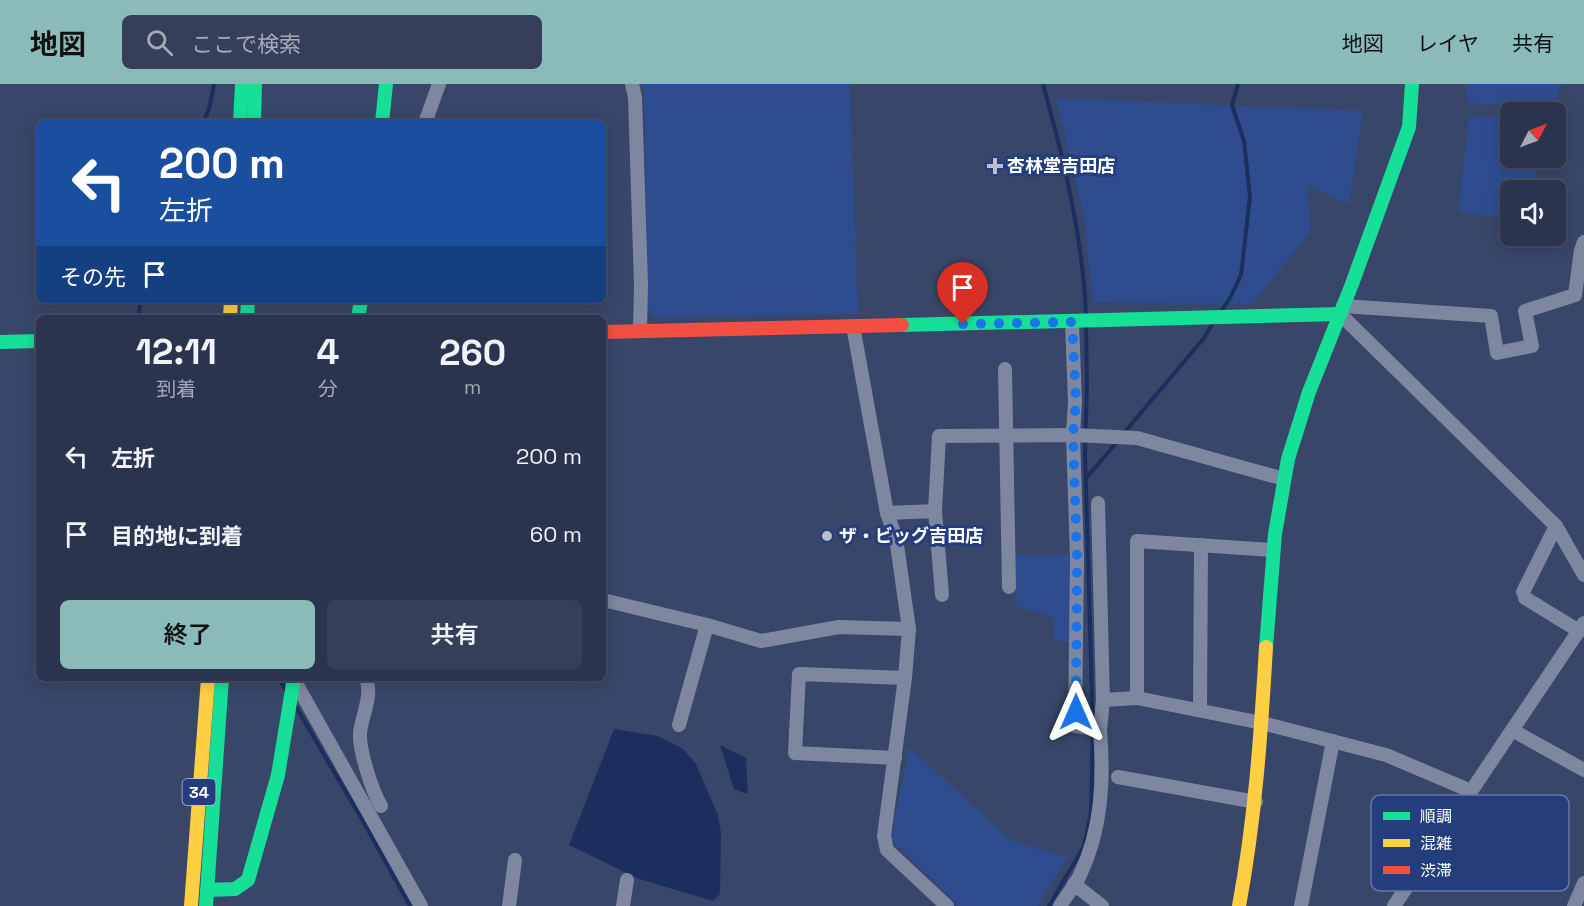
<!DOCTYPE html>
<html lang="ja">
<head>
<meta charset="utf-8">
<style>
  body { margin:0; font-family:"Space Grotesk","Noto Sans JP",sans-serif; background:#363f59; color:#f1f3f6; height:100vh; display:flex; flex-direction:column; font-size:22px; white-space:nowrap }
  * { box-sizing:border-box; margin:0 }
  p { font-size:20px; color:#a5aab7 }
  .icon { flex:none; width:33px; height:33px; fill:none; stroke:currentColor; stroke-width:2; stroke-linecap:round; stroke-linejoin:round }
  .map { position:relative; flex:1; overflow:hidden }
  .panel { position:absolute; left:36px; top:231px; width:570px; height:366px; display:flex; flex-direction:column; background:#2a344f; border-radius:9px; box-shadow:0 3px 15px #0003,0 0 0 2px #464f66 }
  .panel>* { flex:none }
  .guide { position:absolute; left:36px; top:36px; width:570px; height:183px; border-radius:9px; box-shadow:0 3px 15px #0003,0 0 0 2px #464f66; background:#1a4fa0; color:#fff; overflow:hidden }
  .needle { width:39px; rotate:49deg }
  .buttons { position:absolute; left:1500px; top:18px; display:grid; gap:12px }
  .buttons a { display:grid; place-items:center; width:66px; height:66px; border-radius:9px; background:#2a344f; box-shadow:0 3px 15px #0003,0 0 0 2px #464f66; font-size:30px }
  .pin { position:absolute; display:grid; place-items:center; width:51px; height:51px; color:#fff; margin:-62px -26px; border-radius:50% 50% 50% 0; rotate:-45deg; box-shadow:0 0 6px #0007 }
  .pin .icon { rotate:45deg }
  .me { position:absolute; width:66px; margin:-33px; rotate:0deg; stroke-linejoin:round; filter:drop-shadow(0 0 4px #0008) }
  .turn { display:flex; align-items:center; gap:21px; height:126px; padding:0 24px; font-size:27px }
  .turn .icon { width:78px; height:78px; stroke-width:2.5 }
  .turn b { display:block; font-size:42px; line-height:51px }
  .then { display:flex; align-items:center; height:57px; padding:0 24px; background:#0003; gap:12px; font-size:22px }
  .eta { display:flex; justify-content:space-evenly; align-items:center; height:102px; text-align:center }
  .eta b { font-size:36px; font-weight:600; line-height:42px }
  .cta { display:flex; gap:12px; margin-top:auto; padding:12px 24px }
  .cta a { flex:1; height:69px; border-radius:9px; background:#8bbbb9; color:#111; font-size:24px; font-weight:600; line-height:69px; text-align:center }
  .cta a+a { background:#363f59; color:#f1f3f6 }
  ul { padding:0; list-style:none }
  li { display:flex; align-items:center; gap:18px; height:78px; padding:0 24px }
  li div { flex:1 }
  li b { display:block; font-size:22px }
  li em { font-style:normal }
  header { display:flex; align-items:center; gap:36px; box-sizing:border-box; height:84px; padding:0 30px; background:#8bbbb9; color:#111 }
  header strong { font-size:28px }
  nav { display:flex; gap:33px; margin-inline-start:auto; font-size:21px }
  .search { width:420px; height:54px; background:#363f59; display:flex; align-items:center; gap:15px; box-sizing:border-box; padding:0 21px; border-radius:9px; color:#a5aab7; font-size:22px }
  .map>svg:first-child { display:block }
  .green { fill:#2f4d8e }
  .water { fill:#1c2e5e }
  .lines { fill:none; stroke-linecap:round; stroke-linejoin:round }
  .stream { stroke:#1c2e5e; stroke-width:4 }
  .street { stroke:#7d879f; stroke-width:14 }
  .fast { stroke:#16e098; stroke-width:14 }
  .slow { stroke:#ffcf43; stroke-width:14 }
  .jam { stroke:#f24e42; stroke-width:14 }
  .route { stroke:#1a73e8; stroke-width:10; stroke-dasharray:0 18 }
  .poi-dot { fill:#b9beca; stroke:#243e7d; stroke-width:2 }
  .labels { text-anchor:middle; stroke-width:6; stroke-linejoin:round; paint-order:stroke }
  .shield { fill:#243e7d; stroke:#bdc5d8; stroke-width:1.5 }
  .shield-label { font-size:16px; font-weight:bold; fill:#fff }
  .poi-label { font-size:18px; font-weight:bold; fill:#fff; stroke:#243e7d; text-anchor:start }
  .key { fill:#243e7d; stroke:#6678a4; stroke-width:1.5 }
  .key-label { font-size:16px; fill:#fff }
</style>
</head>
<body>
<header>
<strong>地図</strong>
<div class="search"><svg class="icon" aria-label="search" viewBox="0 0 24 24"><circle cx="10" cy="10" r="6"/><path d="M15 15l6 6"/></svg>ここで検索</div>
<nav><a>地図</a><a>レイヤ</a><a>共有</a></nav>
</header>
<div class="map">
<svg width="1584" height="822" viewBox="0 0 1584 822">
  <rect width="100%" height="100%" fill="#384669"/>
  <g class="green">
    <polygon points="642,0 850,0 858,230 655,234 648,226 644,10"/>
    <polygon points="1466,0 1561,0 1554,23 1468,19"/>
    <polygon points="1056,14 1363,27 1349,121 1307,101 1311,147 1252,220 1093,218 1084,133"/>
    <polygon points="1469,33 1510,33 1510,74 1541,74 1531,106 1510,106 1510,134 1458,129"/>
    <polygon points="1013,471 1070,471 1071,560 1054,554 1053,533 1016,522"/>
    <polygon points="909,663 1012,757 1068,773 1038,822 959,822 891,755"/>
  </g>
  <g class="water">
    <polygon points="614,645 658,652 683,665 696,680 718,731 721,749 720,810 713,817 639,795 569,761"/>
    <polygon points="720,661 746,674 748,710 734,705"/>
  </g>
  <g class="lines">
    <g class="stream">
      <path d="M 1043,0 C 1064,76 1083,153 1086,232"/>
      <polyline points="203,39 209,25 214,0"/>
      <polyline points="1221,228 1231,212 1241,191 1250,113 1244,57 1232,21 1238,0"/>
      <polyline points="138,234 141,216"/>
      <polyline points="1123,350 1204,254 1213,239"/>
      <polyline points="1087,393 1117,358"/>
      <polyline points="279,594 286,606"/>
      <polyline points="296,623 364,739 410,822"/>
      <polyline points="1049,822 1084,762 1091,729 1093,647 1085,370 1087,300 1086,242"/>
    </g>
    <g class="street">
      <polyline points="632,0 635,13 641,201 640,247"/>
      <polyline points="425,39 439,0"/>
      <polyline points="1343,222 1491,232 1497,269 1532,262 1525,227 1575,211 1581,166 1584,158"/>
      <polyline points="1340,230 1556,442 1584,491"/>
      <polyline points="1072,238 1075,318 1073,351 1077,474 1075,642 1100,646 1103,616"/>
      <polyline points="853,242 887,429"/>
      <polyline points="1005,285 1009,503"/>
      <polyline points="1098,419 1103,616 1137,614 1262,639 1386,671 1471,707"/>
      <polyline points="935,427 887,429 896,454 909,545 905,594 884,752 887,766 947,822"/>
      <polyline points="1523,508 1556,442"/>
      <polyline points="942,511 935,427 939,352 1073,351 1137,354 1284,395"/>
      <polyline points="1525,514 1579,547"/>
      <polyline points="603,516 707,541"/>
      <polyline points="293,594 421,822"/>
      <path d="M 366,594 C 373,611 362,631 360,649 C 359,666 372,707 381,722"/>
      <polyline points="1137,614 1137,457 1273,466"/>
      <polyline points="1200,625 1201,461"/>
      <polyline points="679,641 707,541 761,557 839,543 909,545"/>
      <polyline points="1512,646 1584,686"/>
      <polyline points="895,674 795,669 799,590 905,594"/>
      <polyline points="1118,693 1256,718"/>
      <polyline points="1074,800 1102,822"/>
      <polyline points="509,822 515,776"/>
      <polyline points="623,822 627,796"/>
      <path d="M 1060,822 C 1066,812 1075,802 1080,791 C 1102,745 1104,696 1100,646"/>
      <polyline points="1301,822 1333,657"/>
      <polyline points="1394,822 1584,539"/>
      <polyline points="1574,822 1584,799"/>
    </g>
    <g class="fast">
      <polyline points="240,39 242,0"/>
      <polyline points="254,39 255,0"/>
      <polyline points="382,39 386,0"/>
      <polyline points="247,234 248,216"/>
      <polyline points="358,234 361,216"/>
      <polyline points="902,241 1340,230"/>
      <polyline points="0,258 39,257"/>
      <polyline points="1266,563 1275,450 1288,375 1309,308 1352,200 1409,43 1412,0"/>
      <polyline points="207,806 235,805 248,796 278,691 294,594"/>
      <polyline points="206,822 222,594"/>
    </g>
    <g class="slow">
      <polyline points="230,234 231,216"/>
      <polyline points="191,822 208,594"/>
      <path d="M 1239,822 C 1255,736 1261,650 1266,563"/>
    </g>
    <polyline class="jam" points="603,248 902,241"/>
  </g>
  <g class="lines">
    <polyline class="route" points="963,240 1072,238 1076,318 1073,351 1077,474 1076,628"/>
  </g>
  <g class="poi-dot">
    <path d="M992 73h6v6h6v6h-6v6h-6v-6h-6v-6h6z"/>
    <circle cx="827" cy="452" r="6"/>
  </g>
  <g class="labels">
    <rect class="shield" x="182.5" y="695" width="33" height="26" rx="4.5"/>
    <g class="shield-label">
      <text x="199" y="714">34</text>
    </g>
    <g class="poi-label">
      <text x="1007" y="88">杏林堂吉田店</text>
      <text x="839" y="458">ザ・ビッグ吉田店</text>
    </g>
  </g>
  <rect x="1371" y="711" width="198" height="96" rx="9" class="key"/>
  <rect x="1383" y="728" width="27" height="8" fill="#16e098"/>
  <rect x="1383" y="755" width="27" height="8" fill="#ffcf43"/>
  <rect x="1383" y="782" width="27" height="8" fill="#f24e42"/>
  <g class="key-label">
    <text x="1420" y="738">順調</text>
    <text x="1420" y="765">混雑</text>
    <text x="1420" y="792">渋滞</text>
  </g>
</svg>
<div class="buttons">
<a><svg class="needle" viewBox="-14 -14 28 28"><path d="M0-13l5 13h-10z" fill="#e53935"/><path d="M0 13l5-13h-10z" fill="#a5aab7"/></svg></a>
<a><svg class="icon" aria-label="sound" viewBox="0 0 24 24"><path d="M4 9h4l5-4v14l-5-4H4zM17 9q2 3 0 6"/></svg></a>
</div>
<div class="pin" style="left:963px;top:240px;background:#d93025"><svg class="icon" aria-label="arrive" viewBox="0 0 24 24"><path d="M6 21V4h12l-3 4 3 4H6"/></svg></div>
<svg class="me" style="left:1076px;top:628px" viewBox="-20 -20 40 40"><path d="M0-17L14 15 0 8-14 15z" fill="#1a73e8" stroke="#fff" stroke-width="4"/></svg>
<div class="guide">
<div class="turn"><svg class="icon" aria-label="left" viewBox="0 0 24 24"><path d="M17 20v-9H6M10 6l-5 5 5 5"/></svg><div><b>200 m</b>左折</div></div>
<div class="then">その先<svg class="icon" aria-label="arrive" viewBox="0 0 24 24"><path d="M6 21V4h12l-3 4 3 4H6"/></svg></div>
</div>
<section class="panel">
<div class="eta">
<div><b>12:11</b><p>到着</p></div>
<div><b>4</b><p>分</p></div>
<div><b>260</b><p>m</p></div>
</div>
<ul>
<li><svg class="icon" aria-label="left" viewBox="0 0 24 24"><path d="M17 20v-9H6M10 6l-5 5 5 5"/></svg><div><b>左折</b></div><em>200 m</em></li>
<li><svg class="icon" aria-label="arrive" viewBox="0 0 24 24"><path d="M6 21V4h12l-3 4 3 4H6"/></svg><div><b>目的地に到着</b></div><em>60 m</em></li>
</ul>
<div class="cta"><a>終了</a><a>共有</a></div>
</section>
</div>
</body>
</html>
